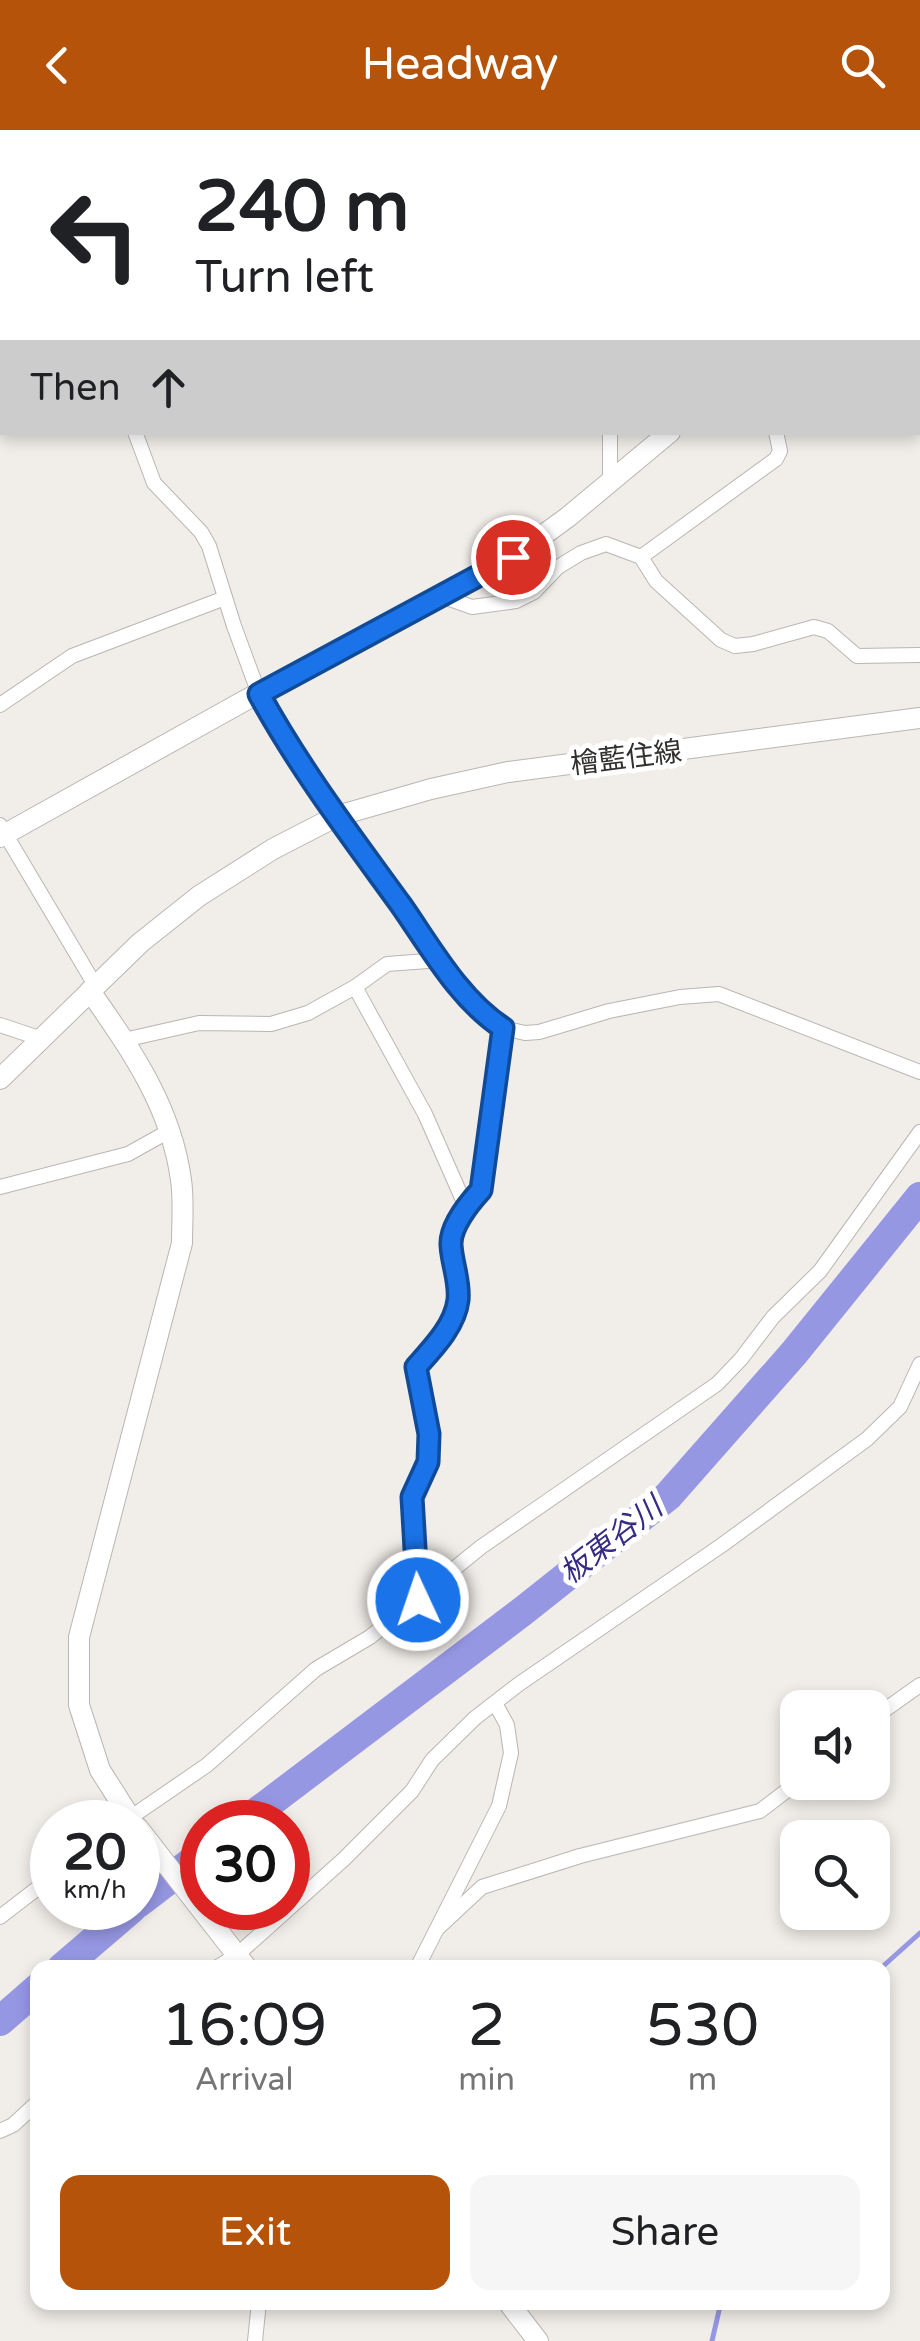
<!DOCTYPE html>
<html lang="en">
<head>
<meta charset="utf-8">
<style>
  body { margin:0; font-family:"Varela Round","Noto Sans JP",sans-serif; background:#f6f6f6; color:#202124; height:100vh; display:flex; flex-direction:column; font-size:38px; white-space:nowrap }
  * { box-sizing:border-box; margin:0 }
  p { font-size:32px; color:#757577 }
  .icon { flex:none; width:55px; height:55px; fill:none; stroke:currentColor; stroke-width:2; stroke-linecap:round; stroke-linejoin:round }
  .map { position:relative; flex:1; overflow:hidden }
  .side { position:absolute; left:30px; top:1830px; width:860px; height:350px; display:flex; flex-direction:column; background:#fff; border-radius:20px; box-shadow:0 5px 15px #0003 }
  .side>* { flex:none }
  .guide { position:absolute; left:0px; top:0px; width:920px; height:305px; box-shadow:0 5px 15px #0003; background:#fff; color:#202124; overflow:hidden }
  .fabs { position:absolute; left:780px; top:1560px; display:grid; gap:20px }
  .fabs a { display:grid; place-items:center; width:110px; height:110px; border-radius:20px; background:#fff; box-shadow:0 5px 15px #0003; font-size:50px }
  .speed { position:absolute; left:30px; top:1670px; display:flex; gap:20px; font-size:50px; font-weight:700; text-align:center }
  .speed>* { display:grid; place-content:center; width:130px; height:130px; border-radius:50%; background:#fff; box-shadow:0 5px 15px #0003; line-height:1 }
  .speed small { font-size:25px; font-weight:400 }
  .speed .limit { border:15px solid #d22; background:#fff; color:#111 }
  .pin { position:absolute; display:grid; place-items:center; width:85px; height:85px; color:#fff; margin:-42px; border:5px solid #fff; border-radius:50%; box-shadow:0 2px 10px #0007 }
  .me { position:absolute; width:110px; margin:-55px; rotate:357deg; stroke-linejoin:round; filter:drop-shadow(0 0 8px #0008) }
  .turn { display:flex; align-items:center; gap:35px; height:210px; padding:0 30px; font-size:45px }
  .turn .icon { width:130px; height:130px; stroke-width:2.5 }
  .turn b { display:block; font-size:70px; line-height:85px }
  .then { display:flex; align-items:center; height:95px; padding:0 30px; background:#0003; gap:20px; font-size:38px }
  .eta { display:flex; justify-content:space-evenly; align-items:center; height:170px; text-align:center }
  .eta b { font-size:60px; font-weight:600; line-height:70px }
  .primary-button { display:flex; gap:20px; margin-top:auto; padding:20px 30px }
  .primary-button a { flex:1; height:115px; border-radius:20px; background:#b45309; color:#fff; font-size:40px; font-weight:600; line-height:115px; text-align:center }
  .primary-button a+a { background:#f6f6f6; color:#202124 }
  header { display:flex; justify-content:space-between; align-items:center; height:130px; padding:0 30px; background:#b45309; color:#fff; font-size:45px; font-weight:600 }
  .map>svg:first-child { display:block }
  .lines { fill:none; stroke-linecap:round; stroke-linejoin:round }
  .stream { stroke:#9697e3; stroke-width:5 }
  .river { stroke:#9697e3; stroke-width:30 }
  .street-casing { stroke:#bab6b2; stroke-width:16 }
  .secondary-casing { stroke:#bab6b2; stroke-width:22 }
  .street { stroke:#fff; stroke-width:14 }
  .secondary { stroke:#fff; stroke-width:20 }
  .route-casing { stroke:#114b97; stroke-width:25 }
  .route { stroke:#1a73e8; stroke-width:18 }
  .labels { text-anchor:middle; stroke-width:10; stroke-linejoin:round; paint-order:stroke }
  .street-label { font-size:28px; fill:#31302e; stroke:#fff }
  .water-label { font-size:30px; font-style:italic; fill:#372c83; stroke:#fff }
</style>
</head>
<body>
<header><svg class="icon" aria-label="back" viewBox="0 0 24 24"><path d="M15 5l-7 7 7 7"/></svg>Headway<svg class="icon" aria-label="search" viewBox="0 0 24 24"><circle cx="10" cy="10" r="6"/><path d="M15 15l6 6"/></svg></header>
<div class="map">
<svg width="920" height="2211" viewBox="0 0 920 2211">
  <rect width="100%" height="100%" fill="#f1ede9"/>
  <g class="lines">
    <g class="stream">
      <polyline points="881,1838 920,1803"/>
      <polyline points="712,2211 721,2172"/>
    </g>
    <g class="river">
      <polyline points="244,1692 523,1481 668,1366 794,1223 920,1067"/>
      <polyline points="138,1773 202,1724"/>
      <polyline points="62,1838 132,1778"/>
      <polyline points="0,1891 38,1858"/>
    </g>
    <g class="street-casing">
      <g id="street">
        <polyline points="1,0 3,2"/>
        <polyline points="765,0 767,2"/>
        <polyline points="135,302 154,353 201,402 209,416 234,496 259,564"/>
        <polyline points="610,353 610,302"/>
        <polyline points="641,427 776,329 780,321 776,302"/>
        <polyline points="441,466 472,477 516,471 534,462 558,437 581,423 606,414 641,427 656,451 721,510 735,516 753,514 814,497 828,501 857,526 920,525"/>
        <polyline points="0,575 72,526 225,468"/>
        <polyline points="337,686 453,850 483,885 503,898 525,903 539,902 609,881 680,867 719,864 920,942"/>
        <polyline points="0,695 95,855"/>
        <polyline points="355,857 425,984 466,1077 450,1112 457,1141 458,1174 444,1204 416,1237 429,1304 428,1332 412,1367 417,1470"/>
        <polyline points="0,895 39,908"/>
        <polyline points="124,910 199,893 271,894 308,883 355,857 387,834 441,830"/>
        <polyline points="0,1057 128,1024 171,1000"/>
        <polyline points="466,1077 481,1060 503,898"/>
        <polyline points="872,1589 920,1555"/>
        <polyline points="124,1692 207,1635 316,1539 370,1507 481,1417 717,1254 741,1229 773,1187 820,1141 920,1002"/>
        <polyline points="0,1787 52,1747"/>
        <polyline points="437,1799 482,1757 580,1726 760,1681 798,1652"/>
        <polyline points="216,1838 237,1825 344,1729 412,1661 432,1630 475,1588 519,1554 722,1415 867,1309 900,1277 920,1234"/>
        <polyline points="417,1838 499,1676 511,1623 507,1595 496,1575"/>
        <polyline points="0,2001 13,1995 38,1972"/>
        <polyline points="255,2211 259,2172"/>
      </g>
    </g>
    <g class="secondary-casing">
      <g id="secondary">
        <polyline points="918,201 920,200"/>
        <polyline points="259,564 280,601 337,686"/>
        <polyline points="0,707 244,571 513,427 568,387 670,302"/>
        <path d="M 90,861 C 131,920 171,976 181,1050 C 184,1070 182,1092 182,1113 L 79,1507 L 79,1575 L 100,1640 L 133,1692"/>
        <polyline points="0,949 140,813 199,766 273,719 337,686 431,659 508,642 920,588"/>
        <polyline points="138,1698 247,1838"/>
        <polyline points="508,2172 538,2211"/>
      </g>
    </g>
    <use href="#street" class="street"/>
    <use href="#secondary" class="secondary"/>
  </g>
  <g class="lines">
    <g class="route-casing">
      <path id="route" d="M 418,1470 L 412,1367 L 428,1332 L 429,1304 L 416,1237 C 432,1219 455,1196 458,1170 C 460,1151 452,1134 451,1115 C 450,1097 469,1073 481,1060 L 503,898 C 459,869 431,818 401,775 C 351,706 300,639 259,564 L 513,427"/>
    </g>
    <use href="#route" class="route"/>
  </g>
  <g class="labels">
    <g class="street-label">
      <text transform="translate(626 627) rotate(-7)" y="10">檜藍住線</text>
    </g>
    <g class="water-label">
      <text transform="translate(611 1410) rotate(-38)" y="10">板東谷川</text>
    </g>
  </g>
</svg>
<div class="fabs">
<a><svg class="icon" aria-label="sound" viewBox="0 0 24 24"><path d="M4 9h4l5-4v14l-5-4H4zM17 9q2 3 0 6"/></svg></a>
<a><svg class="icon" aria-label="search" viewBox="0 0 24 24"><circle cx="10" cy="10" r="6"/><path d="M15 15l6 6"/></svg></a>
</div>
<div class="speed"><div>20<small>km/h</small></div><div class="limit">30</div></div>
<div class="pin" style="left:513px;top:427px;background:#d93025"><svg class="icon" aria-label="arrive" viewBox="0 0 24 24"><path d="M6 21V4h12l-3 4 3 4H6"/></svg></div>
<svg class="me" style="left:418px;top:1470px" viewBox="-20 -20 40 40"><circle r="17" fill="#1a73e8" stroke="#fff" stroke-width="3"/><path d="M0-11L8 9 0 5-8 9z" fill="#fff"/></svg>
<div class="guide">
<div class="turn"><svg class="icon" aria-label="left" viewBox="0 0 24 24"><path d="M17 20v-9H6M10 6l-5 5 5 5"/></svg><div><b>240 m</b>Turn left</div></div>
<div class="then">Then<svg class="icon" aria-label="ahead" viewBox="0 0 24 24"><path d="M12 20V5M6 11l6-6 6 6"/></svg></div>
</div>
<section class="side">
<div class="eta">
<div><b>16:09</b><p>Arrival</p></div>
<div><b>2</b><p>min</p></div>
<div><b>530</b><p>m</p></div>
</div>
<div class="primary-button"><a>Exit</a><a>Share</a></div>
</section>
</div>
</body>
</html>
